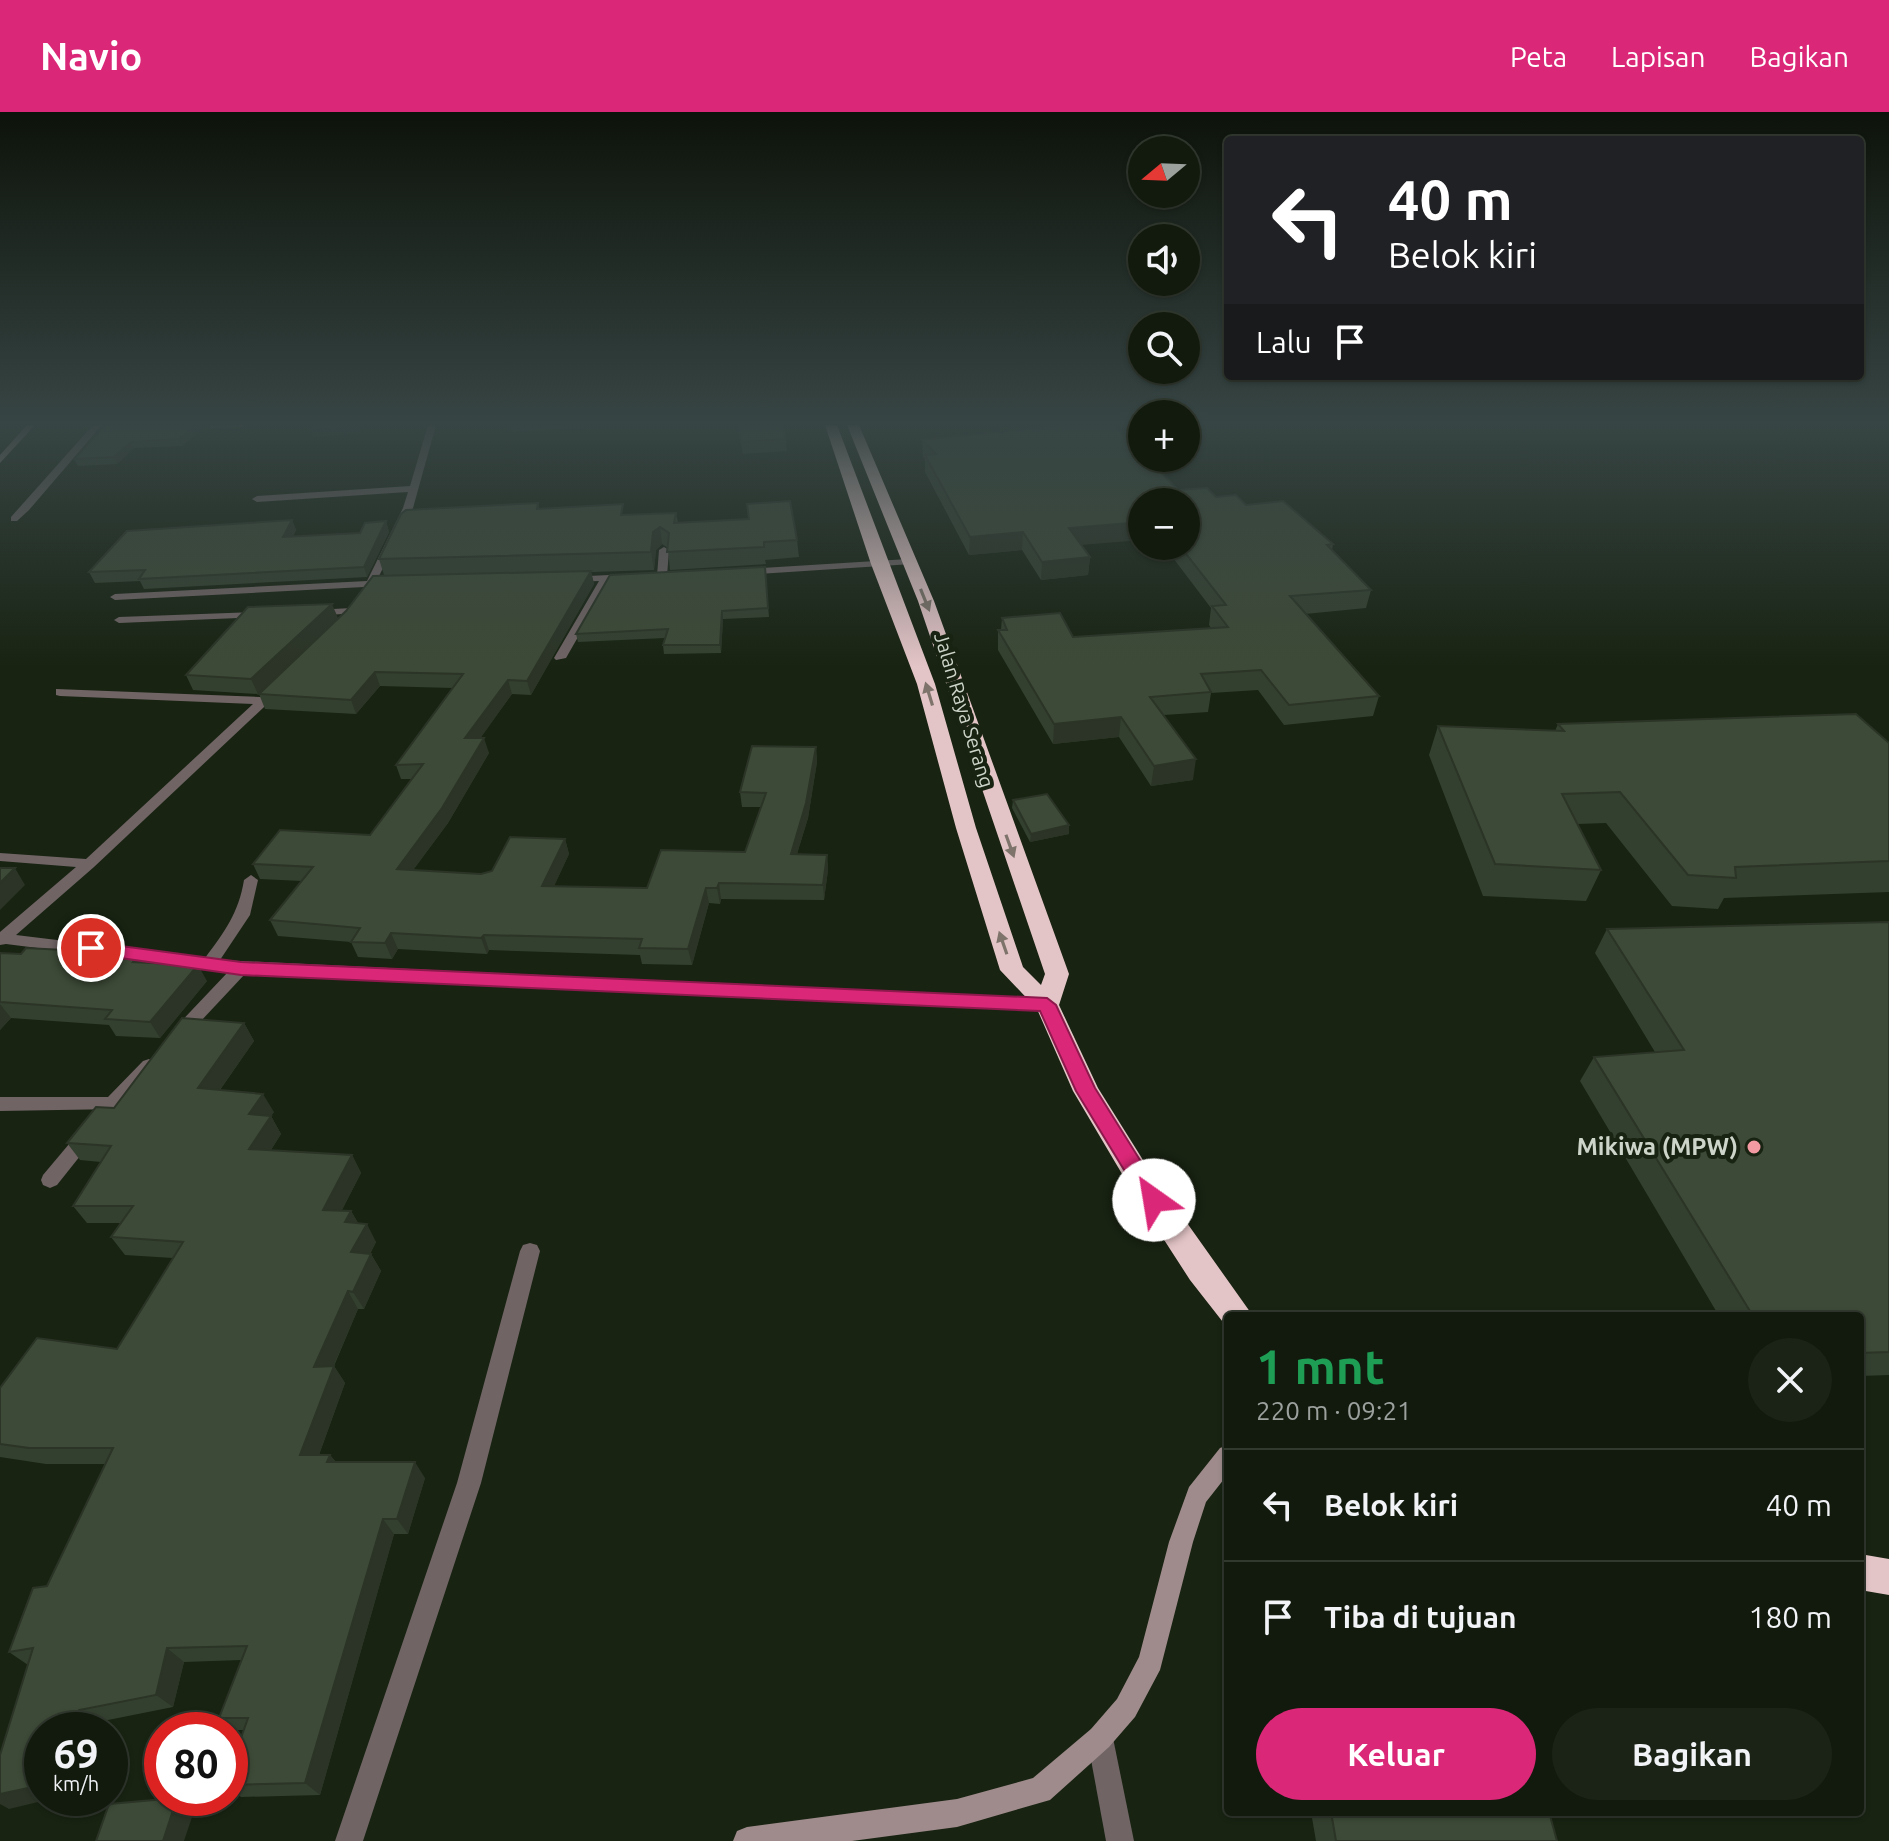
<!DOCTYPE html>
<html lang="id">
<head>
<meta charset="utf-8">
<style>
  body { margin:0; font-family:Ubuntu,sans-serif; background:#1b2317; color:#f1f3f6; height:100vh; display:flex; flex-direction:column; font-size:30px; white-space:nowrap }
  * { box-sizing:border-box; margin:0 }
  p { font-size:26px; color:#9ca19e }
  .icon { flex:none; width:44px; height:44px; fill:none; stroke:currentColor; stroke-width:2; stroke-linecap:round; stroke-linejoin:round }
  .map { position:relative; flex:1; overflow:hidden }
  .side { position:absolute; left:1224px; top:1200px; width:640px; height:504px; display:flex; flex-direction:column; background:#121a0e; border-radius:8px; box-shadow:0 2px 6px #0004,0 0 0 2px #31382e }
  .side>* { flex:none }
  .guide { position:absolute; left:1224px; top:24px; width:640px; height:244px; border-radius:8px; box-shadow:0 2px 6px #0004,0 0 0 2px #31382e; background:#202124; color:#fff; overflow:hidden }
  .needle { width:52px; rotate:251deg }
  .tools { position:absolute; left:1128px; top:24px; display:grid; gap:16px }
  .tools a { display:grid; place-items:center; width:72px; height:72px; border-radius:50%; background:#121a0e; box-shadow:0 2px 6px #0004,0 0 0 2px #31382e; font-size:40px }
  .speed { position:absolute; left:24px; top:1600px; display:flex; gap:16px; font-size:40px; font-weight:700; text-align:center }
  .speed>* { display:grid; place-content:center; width:104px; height:104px; border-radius:50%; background:#121a0e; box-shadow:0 2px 6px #0004,0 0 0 2px #31382e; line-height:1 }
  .speed small { font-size:20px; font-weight:400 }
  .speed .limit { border:12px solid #d22; background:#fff; color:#111 }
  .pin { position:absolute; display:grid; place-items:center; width:68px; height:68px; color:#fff; margin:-34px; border:4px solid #fff; border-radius:50%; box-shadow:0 2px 8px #0007 }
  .me { position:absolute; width:88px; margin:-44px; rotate:328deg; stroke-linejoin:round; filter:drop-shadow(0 0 6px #0008) }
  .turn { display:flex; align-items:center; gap:28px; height:168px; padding:0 32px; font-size:36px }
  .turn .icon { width:104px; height:104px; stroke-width:2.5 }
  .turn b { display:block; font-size:56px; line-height:68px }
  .then { display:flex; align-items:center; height:76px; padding:0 32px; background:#0003; gap:16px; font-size:30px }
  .round { display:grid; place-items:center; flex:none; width:84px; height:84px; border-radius:42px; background:#1b2317 }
  .headline { display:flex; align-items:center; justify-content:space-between; height:136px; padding:0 32px }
  h1 { font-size:48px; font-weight:700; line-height:60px; color:#1e9e55 }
  .button { display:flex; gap:16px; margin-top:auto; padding:16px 32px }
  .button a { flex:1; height:92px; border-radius:48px; background:#db2777; color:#fff; font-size:32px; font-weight:700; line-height:92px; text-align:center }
  .button a+a { background:#1b2317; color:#f1f3f6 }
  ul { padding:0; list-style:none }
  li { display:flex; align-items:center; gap:24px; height:112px; padding:0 32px; border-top:2px solid #31382e }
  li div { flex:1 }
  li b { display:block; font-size:30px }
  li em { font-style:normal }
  header { display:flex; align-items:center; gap:48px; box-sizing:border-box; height:112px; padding:0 40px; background:#db2777; color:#fff }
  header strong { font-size:38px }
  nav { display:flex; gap:44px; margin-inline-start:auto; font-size:28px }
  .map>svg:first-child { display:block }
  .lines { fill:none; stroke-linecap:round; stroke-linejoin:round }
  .street { fill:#706465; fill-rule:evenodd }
  .secondary { fill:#9f8b8c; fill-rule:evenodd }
  .highway { fill:#e4c5c7; fill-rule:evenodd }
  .wall { fill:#34402f }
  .shaded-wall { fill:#2b3426 }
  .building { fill:#3d4a37; stroke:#2b3426; stroke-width:2 }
  .oneway { fill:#7e746c }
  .route { fill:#db2777; stroke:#8e194d; stroke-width:2 }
  .poi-dot { fill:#f49aa3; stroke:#182312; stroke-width:3 }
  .labels { text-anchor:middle; stroke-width:8; stroke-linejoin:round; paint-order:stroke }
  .far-street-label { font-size:20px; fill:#cdd4c9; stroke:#182312 }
  .poi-label { font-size:24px; font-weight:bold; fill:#cdd4c9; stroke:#182312; text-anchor:end }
</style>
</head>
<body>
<header>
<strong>Navio</strong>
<nav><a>Peta</a><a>Lapisan</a><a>Bagikan</a></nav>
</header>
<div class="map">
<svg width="1889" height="1729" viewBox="0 0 1889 1729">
  <rect width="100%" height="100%" fill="#182312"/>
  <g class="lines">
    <g class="street">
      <polygon points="93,313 102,313 29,398 17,409 11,409 11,405"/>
      <polygon points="209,313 247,313 243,315 212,316"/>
      <polygon points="428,313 436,313 413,396 377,468 393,469 393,473 374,475 368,480 364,479 364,475 115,488 110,485 115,482 367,469 403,396 408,380 257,390 252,387 257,384 410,374"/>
      <polygon points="664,435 669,438 667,464 662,467 657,464 659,438"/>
      <polygon points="908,447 912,448 912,452 744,463 739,460 744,457"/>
      <polygon points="629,462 633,463 633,467 610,469 566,546 556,548 554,546 599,469 572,470 567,467 568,465"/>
      <polygon points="352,496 357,499 356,501 314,504 309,501 314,498"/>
      <polygon points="259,500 264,503 263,505 119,511 114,508 119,505"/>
      <path d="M 277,572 L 283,576 L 281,579 L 94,755 L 16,823 L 205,846 C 224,821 239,800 244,768 L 251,763 L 258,768 L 250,803 L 220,848 L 1047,887 L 1055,893 L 1047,899 L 245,862 L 185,926 L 173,926 L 171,922 L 173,918 L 228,860 L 6,832 L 0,833 L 0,820 L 76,755 L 0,749 L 0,741 L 86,747 L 253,592 L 60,584 L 56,583 L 56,577 L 260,585 Z"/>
      <polygon points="149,947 155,949 158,953 155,957 118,997 0,999 0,985 108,985 143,949"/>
      <polygon points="86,1017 92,1019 95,1024 92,1029 57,1073 50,1076 43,1073 41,1068 43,1063 80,1019"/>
      <polygon points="530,1131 537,1133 540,1139 481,1371 363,1729 335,1729 457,1371 520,1139 523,1133"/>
      <polygon points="1100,1613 1109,1617 1113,1626 1134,1729 1106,1729 1087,1626 1091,1617"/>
    </g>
    <g class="secondary">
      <polygon points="27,313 35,313 0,351 0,343"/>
      <polygon points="1228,1333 1228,1362 1206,1390 1193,1430 1160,1558 1135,1605 1109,1635 1050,1688 957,1715 852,1729 733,1729 737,1719 747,1715 957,1687 1033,1666 1091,1617 1117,1587 1139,1545 1169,1430 1189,1375 1220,1336"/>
    </g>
    <g class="highway">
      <polygon points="825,313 837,313 935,572 976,716 1023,855 1041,873 1045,862 918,489 847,313 859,313 934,489 1069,862 1059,893 1098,976 1148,1056 1253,1204 1228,1204 1226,1214 1190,1168 1128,1072 1073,979 1037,897 1000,858 956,716 917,572 871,452"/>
      <polygon points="1860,1442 1889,1447 1889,1483 1860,1478"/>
    </g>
  </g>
  <g class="wall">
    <polygon points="106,313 206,313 182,334 134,336 117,352 78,354 74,347"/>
    <polygon points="510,313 586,313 585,316 512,320"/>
    <polygon points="738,313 783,313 786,327 787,339 743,342"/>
    <polygon points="922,328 1178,378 1246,393 1333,432 1332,438 1371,478 1366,496 1305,502 1379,584 1373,604 1284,613 1258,578 1211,581 1208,600 1164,603 1193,668 1151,674 1119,625 1053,632 998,538 998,518 1001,518 1002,506 1073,525 1211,516 1209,513 1211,496 1164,434 1186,434 1186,390 1081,433 1090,445 1088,463 1041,468 1022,438 969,443 925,360 925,347 923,344"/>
    <polygon points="538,391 539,397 625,403 676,401 678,411 797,428 799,445 765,448 766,452 670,458 668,436 662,432 656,438 654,458 591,460 594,472 531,583 512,582 480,626 489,641 448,711 413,758 481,762 492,759 565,727 569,742 554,774 647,776 745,740 761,695 742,695 740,680 816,635 817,650 808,706 797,742 827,743 828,758 824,788 721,787 720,792 709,791 692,853 642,852 640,843 489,838 487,842 398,837 392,847 358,845 351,830 278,824 270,808 302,769 260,767 253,752 370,723 412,667 401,667 396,653 453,576 380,574 356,602 265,597 259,582 384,463 379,447"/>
    <polygon points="292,408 296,418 293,425 360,421 386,409 389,420 367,465 144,477 140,469 95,471 89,460"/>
    <polygon points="765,455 769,505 723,507 721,541 664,542 663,533 665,526 578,530 576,522"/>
    <polygon points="338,506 258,582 193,578 186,563"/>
    <polygon points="1558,612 1889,631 1889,780 1724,786 1718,797 1672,794 1606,711 1577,712 1601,758 1586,789 1483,784 1429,643 1438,614 1555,619"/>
    <polygon points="1013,688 1069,713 1069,722 1030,730 1012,696"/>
    <polygon points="1889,810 1889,1263 1860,1264 1860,1204 1719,1204 1580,969 1594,945 1655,940 1595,841 1607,817"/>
    <polygon points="0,841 141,850 207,869 160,926 116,924 109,913 11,906 0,918"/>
    <polygon points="244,911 254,929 220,978 274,1000 271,1004 281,1022 271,1038 352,1043 361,1061 342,1098 351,1099 358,1111 376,1130 370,1142 371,1142 381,1159 364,1197 358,1197 334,1254 345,1271 319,1343 330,1343 336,1350 425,1366 408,1422 394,1422 320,1683 241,1685 230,1677 230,1657 244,1618 235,1618 219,1606 241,1548 184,1550 173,1595 98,1610 9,1697 28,1553 9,1540 47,1474 106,1352 46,1352 0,1345 0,1276 117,1237 173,1146 125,1143 111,1125 121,1111 87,1111 73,1094 101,1050 80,1048 67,1031 114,996"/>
    <polygon points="1311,1700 1549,1700 1557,1729 1316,1729"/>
  </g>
  <g class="shaded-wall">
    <polygon points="195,313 206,313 182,334 179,327"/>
    <polygon points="362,313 360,321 313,325 311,318"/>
    <polygon points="131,330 134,336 117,352 114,345"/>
    <polygon points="292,408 296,418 287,436 283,425"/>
    <polygon points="386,409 389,420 367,465 364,455"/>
    <polygon points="1142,410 1142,428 1068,434 1069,416"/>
    <polygon points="660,415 662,432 656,438 654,458 651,440 653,420"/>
    <polygon points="1023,420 1022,438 969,443 970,425"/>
    <polygon points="1090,445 1088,463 1041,468 1042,450"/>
    <polygon points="591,459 594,472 531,583 527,569"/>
    <polygon points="332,492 338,506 258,582 251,567"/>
    <polygon points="722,499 723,507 721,541 720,533"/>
    <polygon points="375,560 380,574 356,602 351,588"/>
    <polygon points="508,568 512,582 470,641 465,626"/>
    <polygon points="1121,605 1119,625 1053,632 1054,612"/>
    <polygon points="484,626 489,641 448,711 403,772 397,757"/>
    <polygon points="816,635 817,650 808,706 792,758 791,742"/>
    <polygon points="1196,647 1193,668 1151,674 1154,654"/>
    <polygon points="1069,713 1069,722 1030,730 1031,722"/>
    <polygon points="565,727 569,742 547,789 542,774"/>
    <polygon points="827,743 828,758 824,788 823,773"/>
    <polygon points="15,756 25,773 0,798 0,771"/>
    <polygon points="719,771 721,787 720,792 717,776"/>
    <polygon points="706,776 709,791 692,853 688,837"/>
    <polygon points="391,821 398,837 392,847 385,831"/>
    <polygon points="484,823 489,838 487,842 481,826"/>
    <polygon points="198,853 207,869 160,926 150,910"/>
    <polygon points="0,892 11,906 0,918"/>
    <polygon points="244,911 254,929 209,993 198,976"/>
    <polygon points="263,982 274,1000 259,1020 249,1002"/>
    <polygon points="271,1004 281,1022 260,1055 249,1037"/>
    <polygon points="352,1043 361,1061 333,1115 323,1098"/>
    <polygon points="351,1099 361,1116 345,1110"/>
    <polygon points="367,1112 376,1130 361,1158 351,1140"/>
    <polygon points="371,1142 381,1159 364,1197 353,1180"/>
    <polygon points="348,1179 358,1197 326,1271 314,1255"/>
    <polygon points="334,1254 345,1271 313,1359 300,1343"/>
    <polygon points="330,1343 342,1358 327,1350"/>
    <polygon points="415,1350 425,1366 408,1422 397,1407"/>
    <polygon points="383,1407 394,1422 320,1683 305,1671"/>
    <polygon points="167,1536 184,1550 173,1595 156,1583"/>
    <polygon points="79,1598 98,1610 96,1618 73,1618"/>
    <polygon points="42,1673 42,1686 55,1686 9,1697 0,1692 0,1682"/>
    <polygon points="177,1686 195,1696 184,1729 163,1729"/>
  </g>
  <g class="building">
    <polygon points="106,313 195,313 179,327 131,330 114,345 74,347"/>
    <polygon points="313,313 358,313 358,314 311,318"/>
    <polygon points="738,313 783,313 786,327 741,330"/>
    <polygon points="1061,313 1114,313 1142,341 1142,346 1147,346 1178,378 1207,376 1216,385 1236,383 1246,393 1283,389 1333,432 1327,433 1371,478 1290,484 1379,584 1289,593 1261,558 1201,562 1211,580 1150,585 1196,647 1154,654 1121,605 1054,612 998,518 1007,518 1002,506 1060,501 1073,525 1228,515 1212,494 1226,493 1180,434 1186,434 1186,390 1142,390 1142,410 1069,416 1090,445 1042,450 1023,420 970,425 925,343 936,342 922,328"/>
    <polygon points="790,389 797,428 764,430 764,435 667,440 669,421 660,415 653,420 651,440 379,447 401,402 406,398 538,391 537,397 623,392 621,403 676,401 674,411 749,407 747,392"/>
    <polygon points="292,408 283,425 360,421 365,411 386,409 364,455 139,467 145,458 89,460 127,419"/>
    <polygon points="765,455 768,496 722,499 720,533 663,533 668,517 576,522 610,463"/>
    <polygon points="591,459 527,569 508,568 465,626 484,626 442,696 397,757 481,762 492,759 510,725 565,727 542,774 647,776 661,738 745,740 766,681 740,680 752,634 816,635 806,691 791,742 827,743 823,773 719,771 717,776 706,776 688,837 639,836 642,827 484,823 481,826 391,821 385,831 351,830 360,816 270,808 313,755 253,752 280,718 370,723 423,652 396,653 463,562 375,560 351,588 259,582 346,499 373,464"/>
    <polygon points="332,492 251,567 186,563 248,495"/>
    <polygon points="1856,602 1889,631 1889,749 1735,755 1736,766 1688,763 1620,680 1562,682 1601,758 1495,752 1438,614 1564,619 1558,612"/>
    <polygon points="1047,682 1069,713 1031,722 1013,688"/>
    <polygon points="0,756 15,756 0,771"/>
    <polygon points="1889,810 1889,1240 1860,1241 1860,1204 1753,1204 1594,945 1684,938 1607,817"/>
    <polygon points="26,836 83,839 137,845 133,850 198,853 150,910 105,907 112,898 0,890 0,841 21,842"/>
    <polygon points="182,906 244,911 198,976 263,982 249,1002 271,1004 249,1037 352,1043 323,1098 351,1099 345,1110 367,1112 351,1140 371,1142 353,1180 348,1179 314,1255 334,1254 300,1343 330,1343 327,1350 415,1350 397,1407 383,1407 305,1671 230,1673 230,1657 248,1606 219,1606 247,1534 167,1536 156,1583 79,1598 73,1618 42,1618 42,1673 0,1682 0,1643 33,1536 9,1540 33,1476 47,1474 113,1336 29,1336 0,1332 0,1276 37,1226 117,1237 183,1130 111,1125 133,1094 73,1094 111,1034 67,1031 96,995 114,996"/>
    <polygon points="177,1686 163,1729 96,1729 109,1692"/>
    <polygon points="1331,1700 1549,1700 1557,1729 1336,1729"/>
  </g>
  <defs><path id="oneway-solid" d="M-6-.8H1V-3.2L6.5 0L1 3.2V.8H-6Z" transform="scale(2)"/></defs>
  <g class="oneway">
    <use href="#oneway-solid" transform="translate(925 488) rotate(68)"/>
    <use href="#oneway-solid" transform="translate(929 582) rotate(-107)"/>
    <use href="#oneway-solid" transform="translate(1010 734) rotate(70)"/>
    <use href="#oneway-solid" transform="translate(1003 831) rotate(-109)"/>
  </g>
  <linearGradient id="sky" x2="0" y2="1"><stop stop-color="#0d130a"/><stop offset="0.56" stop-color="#374544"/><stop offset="1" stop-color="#374544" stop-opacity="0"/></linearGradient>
  <rect width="1889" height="555" fill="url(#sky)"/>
  <polygon class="route" points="91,830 241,850 1047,886 1056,893 1095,976 1165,1088 1162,1094 1146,1094 1076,979 1040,899 241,863 85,841 82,836"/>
  <circle class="poi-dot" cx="1754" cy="1035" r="8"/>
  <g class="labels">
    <g class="far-street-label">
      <text transform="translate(964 598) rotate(73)" y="7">Jalan Raya Serang</text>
    </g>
    <g class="poi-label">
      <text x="1738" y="1043">Mikiwa (MPW)</text>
    </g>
  </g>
</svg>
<div class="tools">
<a><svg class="needle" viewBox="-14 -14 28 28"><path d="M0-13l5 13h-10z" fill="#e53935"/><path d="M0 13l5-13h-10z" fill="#9ca19e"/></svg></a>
<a><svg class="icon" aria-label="sound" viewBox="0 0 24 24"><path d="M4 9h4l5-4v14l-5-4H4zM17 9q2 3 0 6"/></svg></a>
<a><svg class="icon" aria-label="search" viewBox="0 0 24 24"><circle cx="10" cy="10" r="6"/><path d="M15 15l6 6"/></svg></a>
<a>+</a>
<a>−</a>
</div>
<div class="speed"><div>69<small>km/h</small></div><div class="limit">80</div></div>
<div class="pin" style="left:91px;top:836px;background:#d93025"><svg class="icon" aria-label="arrive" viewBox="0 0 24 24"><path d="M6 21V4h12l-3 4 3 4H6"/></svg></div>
<svg class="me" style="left:1154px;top:1088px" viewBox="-20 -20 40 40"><circle r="19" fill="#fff"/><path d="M0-13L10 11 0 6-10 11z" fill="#db2777"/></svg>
<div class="guide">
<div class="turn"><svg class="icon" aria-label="left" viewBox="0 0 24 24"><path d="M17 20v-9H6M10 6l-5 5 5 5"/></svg><div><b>40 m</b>Belok kiri</div></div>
<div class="then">Lalu<svg class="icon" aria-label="arrive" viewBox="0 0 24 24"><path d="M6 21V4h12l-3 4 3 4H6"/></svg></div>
</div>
<section class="side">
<div class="headline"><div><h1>1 mnt</h1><p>220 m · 09:21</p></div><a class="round"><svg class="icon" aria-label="close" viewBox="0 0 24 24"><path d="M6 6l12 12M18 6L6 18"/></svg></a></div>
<ul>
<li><svg class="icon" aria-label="left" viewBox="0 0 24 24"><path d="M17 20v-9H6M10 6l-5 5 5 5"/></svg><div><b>Belok kiri</b></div><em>40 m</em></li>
<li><svg class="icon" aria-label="arrive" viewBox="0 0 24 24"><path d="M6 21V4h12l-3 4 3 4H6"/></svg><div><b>Tiba di tujuan</b></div><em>180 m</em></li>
</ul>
<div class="button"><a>Keluar</a><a>Bagikan</a></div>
</section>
</div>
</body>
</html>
